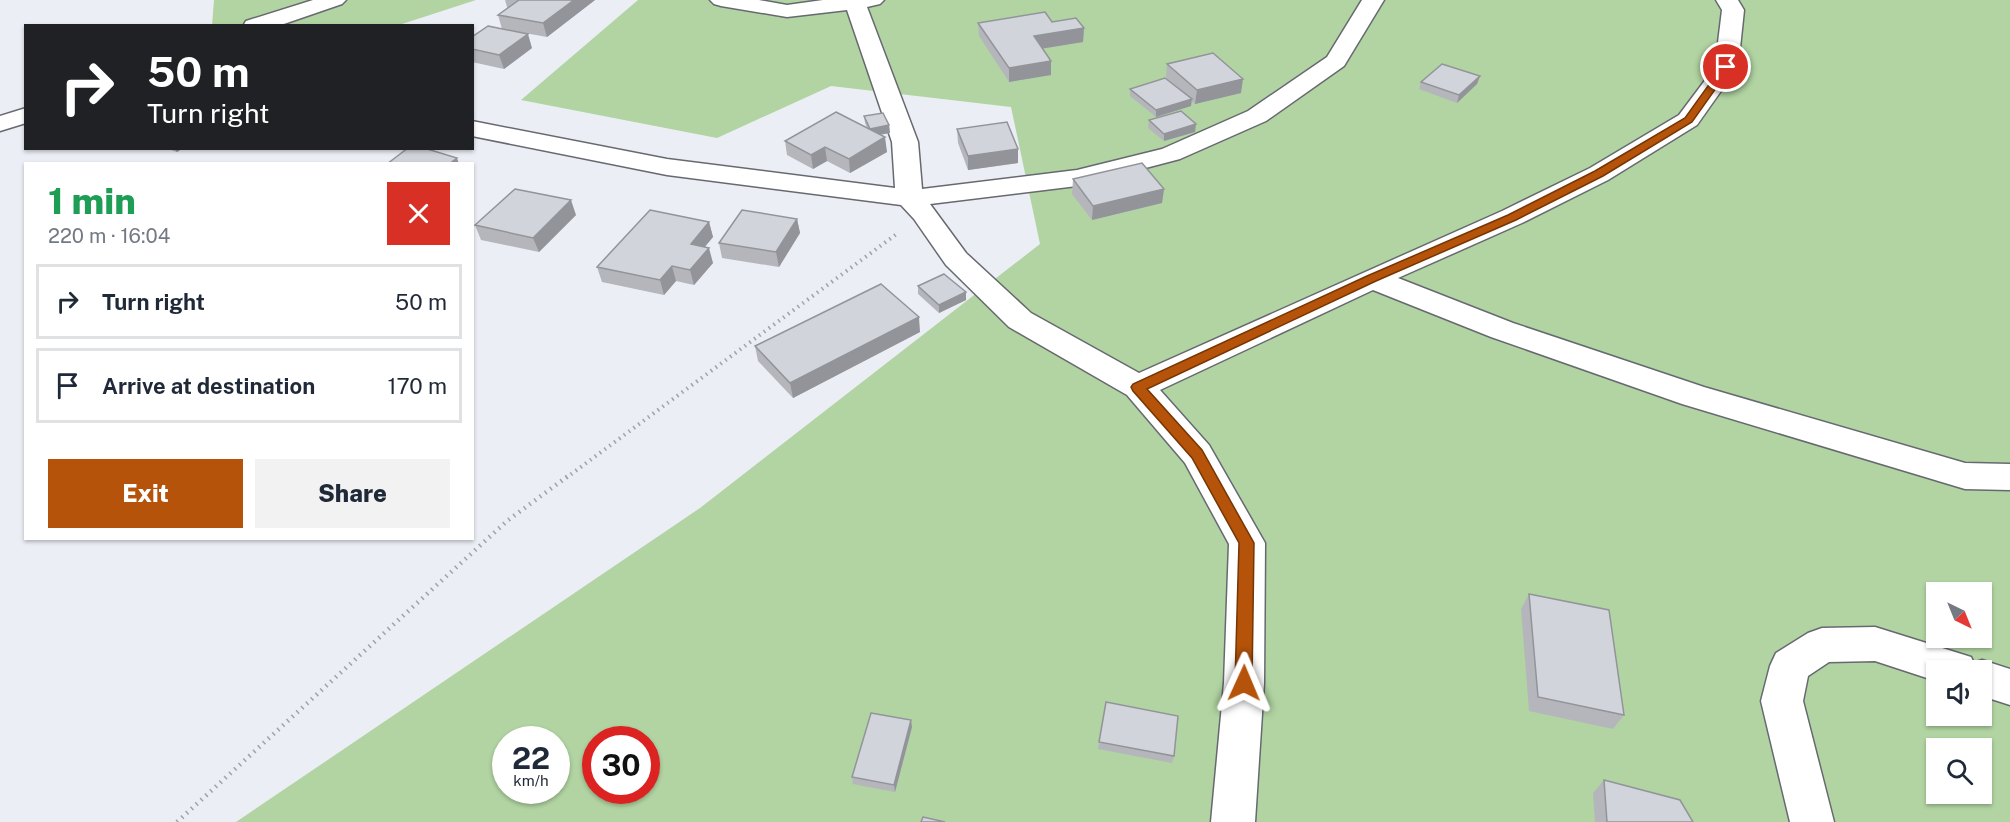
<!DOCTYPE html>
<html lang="en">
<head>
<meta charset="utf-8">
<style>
  body { margin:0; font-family:"Public Sans",sans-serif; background:#f2f2f3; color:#1f2937; height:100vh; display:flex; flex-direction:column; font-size:22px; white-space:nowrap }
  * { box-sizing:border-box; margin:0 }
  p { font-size:20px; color:#747a83 }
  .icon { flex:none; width:33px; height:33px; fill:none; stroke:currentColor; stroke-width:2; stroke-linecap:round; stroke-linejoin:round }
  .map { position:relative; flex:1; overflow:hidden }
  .drawer { position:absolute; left:24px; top:162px; width:450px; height:378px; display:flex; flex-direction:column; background:#fff; border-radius:0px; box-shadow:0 2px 4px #0004 }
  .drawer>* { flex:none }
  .top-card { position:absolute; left:24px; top:24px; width:450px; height:126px; border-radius:0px; box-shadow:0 2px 4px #0004; background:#202124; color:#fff; overflow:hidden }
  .needle { width:39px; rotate:137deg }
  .controls { position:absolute; left:1926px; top:582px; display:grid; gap:12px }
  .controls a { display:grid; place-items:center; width:66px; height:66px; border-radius:0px; background:#fff; box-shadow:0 2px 4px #0004; font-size:30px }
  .speed { position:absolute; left:492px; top:726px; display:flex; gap:12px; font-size:30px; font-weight:700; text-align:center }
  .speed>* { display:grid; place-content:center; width:78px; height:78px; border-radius:50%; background:#fff; box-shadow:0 2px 4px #0004; line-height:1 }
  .speed small { font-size:15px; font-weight:400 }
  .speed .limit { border:9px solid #d22; background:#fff; color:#111 }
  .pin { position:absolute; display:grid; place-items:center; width:51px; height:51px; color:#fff; margin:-26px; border:3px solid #fff; border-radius:50%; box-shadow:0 2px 6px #0007 }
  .me { position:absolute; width:66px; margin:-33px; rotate:1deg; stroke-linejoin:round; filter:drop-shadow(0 0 4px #0008) }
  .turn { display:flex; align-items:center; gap:21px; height:126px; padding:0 24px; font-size:27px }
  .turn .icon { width:78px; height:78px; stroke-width:2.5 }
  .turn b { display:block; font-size:42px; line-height:51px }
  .round { display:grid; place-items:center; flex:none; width:63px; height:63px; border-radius:0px; background:#f2f2f3 }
  .headline { display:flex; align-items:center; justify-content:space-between; height:102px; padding:0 24px }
  h1 { font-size:36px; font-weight:800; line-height:45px; color:#1e9e55 }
  .button { display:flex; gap:12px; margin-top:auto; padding:12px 24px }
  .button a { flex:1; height:69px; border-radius:0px; background:#b45309; color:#fff; font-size:24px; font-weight:800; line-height:69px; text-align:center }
  .button a+a { background:#f2f2f3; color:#1f2937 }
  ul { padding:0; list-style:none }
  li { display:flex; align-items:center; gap:18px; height:75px; margin:0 12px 9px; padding:0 12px; border:3px solid #e0e1e3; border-radius:0px }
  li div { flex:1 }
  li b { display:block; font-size:22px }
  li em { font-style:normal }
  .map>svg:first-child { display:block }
  .green { fill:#b1d4a2; fill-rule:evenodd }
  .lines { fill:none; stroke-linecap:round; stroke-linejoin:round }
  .minor-casing { stroke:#676970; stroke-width:3 }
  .path-far1 { stroke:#a0a3a8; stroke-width:4; stroke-dasharray:1.5 4.5; stroke-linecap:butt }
  .path { stroke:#a0a3a8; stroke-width:4.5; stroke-dasharray:1.5 5; stroke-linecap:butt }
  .minor { fill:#fff; fill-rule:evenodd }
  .wall { fill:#b4b6bc }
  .shaded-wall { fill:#929499 }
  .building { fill:#d1d4db; stroke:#929499; stroke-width:1.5 }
  .route { fill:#b45309; stroke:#753606; stroke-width:1.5 }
</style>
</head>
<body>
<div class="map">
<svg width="2010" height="822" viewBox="0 0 2010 822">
  <rect width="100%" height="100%" fill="#ebeef5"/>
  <g class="green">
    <polygon points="214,0 476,0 399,25 212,26"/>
    <path d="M 638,0 L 2010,0 L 2010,822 L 236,822 L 700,508 L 1040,244 L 1011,107 L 831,86 L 717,138 L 521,100 ZM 1936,592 L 1982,592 L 1982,638 L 1936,638 ZM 1936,670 L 1982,670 L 1982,716 L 1936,716 ZM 506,740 L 556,740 L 556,790 L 506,790 ZM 596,740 L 646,740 L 646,790 L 596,790 ZM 1936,748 L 1982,748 L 1982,794 L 1936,794 Z"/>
  </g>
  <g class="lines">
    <g class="minor-casing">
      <g id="minor">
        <polygon points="313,0 346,0 342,4 278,26 243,26 246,21"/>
        <polygon points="710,0 759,0 787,5 823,0 884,0 880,4 867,7 918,142 922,189 1077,170 1162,149 1248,111 1327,57 1362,0 1384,0 1344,66 1266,121 1180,159 1077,186 930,204 966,253 1031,313 1139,373 1502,211 1590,168 1679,115 1715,67 1722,10 1716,0 1738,0 1744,10 1738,67 1697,125 1608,180 1522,223 1398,278 1513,323 1704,387 1965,463 2010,464 2010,490 1965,489 1682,404 1491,337 1373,290 1160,390 1209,445 1265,543 1264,683 1255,822 1211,822 1224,683 1229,544 1185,463 1127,395 1009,327 946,265 914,219 901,205 667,175 472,136 472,121 667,159 895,188 892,142 847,10 787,17 721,6 714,4"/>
        <polygon points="26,108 26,123 0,131 0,116"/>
        <polygon points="1875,627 1971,657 1974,663 1982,660 2010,669 2010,705 1982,696 1982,670 1936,670 1936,681 1875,661 1829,662 1808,676 1803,701 1834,822 1790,822 1761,701 1770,666 1776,653 1808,633 1822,628"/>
      </g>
    </g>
    <polyline class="path-far1" points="566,478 898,233"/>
    <polyline class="path" points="177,822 507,521 568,476"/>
    <use href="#minor" class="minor"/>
  </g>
  <g class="wall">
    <polygon points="505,0 595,0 547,37 502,29 498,15 508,8 507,7"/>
    <polygon points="1052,22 1084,28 1083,42 1042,49 1051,61 1051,75 1009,82 979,36 978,23"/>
    <polygon points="472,37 532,48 504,69 472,62"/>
    <polygon points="1167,64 1241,93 1195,104 1191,101 1191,106 1156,117 1130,96 1130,89 1174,86 1166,77"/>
    <polygon points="1480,76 1477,84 1457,103 1419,89 1421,82"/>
    <polygon points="864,116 889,125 890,133 880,135 887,152 850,173 827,161 813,169 787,155 785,141 867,128 865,123"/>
    <polygon points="1149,120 1195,132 1164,141 1148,128"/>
    <polygon points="957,129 1018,163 968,170 958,143"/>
    <polygon points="165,148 183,148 177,152"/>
    <polygon points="1073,179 1164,189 1162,203 1092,220 1072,194"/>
    <polygon points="576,215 539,252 481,240 475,225"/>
    <polygon points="797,219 800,233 779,267 722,258 719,243"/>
    <polygon points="709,222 713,237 704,247 713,263 694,285 676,281 664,295 602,282 597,267"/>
    <polygon points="918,286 966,292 966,300 939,313 918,294"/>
    <polygon points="920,332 793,398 758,361 755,346"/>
    <polygon points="1529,594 1624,715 1613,729 1529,711 1521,609"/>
    <polygon points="1106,702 1174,756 1172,763 1098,749"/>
    <polygon points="912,727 895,792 853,784 852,777"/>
    <polygon points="1604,780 1693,822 1595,822 1593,793"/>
  </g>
  <g class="shaded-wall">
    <polygon points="574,0 595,0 547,37 543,23"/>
    <polygon points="1084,28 1083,42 1033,50 1034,36"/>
    <polygon points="528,34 532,48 504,69 499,55"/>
    <polygon points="1051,61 1051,75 1009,82 1009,68"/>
    <polygon points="1480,76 1477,84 1457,103 1459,95"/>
    <polygon points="1243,79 1241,93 1195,104 1197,90"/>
    <polygon points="1192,99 1191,106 1156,117 1156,110"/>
    <polygon points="1196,124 1195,132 1164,141 1164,134"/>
    <polygon points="889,125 890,133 871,136 870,129"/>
    <polygon points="885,137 887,152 850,173 849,159"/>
    <polygon points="825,147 827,161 813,169 811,155"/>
    <polygon points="174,148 183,148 177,152"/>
    <polygon points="1018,149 1018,163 968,170 968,156"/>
    <polygon points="457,158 459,164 449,164"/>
    <polygon points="1164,189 1162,203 1092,220 1093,206"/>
    <polygon points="571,200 576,215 539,252 533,238"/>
    <polygon points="797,219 800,233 779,267 776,252"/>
    <polygon points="709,222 713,237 695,259 691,244"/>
    <polygon points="709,248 713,263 694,285 690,270"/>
    <polygon points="672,266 676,281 664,295 660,280"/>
    <polygon points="966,292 966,300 939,313 939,305"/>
    <polygon points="919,317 920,332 793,398 790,383"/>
    <polygon points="911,720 912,727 895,792 894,785"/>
  </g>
  <g class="building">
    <polygon points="519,0 574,0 543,23 498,15"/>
    <polygon points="1045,12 1052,22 1076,18 1084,28 1034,36 1051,61 1009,68 978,23"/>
    <polygon points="488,26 528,34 499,55 472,49 472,37"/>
    <polygon points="1213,53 1243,79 1197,90 1167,64"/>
    <polygon points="1442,64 1480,76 1459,95 1421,82"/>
    <polygon points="1165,78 1192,99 1156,110 1130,89"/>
    <polygon points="1181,111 1196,124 1164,134 1149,120"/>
    <polygon points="836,112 885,137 849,159 825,147 811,155 785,141"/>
    <polygon points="883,113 889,125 870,129 864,116"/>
    <polygon points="1007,122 1018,149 968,156 957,129"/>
    <polygon points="408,148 424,148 457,158 449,164 387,164"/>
    <polygon points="1142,163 1164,189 1093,206 1073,179"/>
    <polygon points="515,189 571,200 533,238 475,225"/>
    <polygon points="650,210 709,222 691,244 709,248 690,270 672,266 660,280 597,267"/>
    <polygon points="742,210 797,219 776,252 719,243"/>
    <polygon points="944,274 966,292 939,305 918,286"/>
    <polygon points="881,284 919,317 790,383 755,346"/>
    <polygon points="1529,594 1609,610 1624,715 1538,697"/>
    <polygon points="1106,702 1178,716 1174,756 1099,742"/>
    <polygon points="871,713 911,720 894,785 852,777"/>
    <polygon points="1604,780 1680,800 1693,822 1607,822"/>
    <polygon points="923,817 945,822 921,822"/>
  </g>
  <polygon class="route" points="1723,65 1731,67 1692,122 1603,176 1516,220 1376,281 1147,389 1202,450 1254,543 1252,683 1250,688 1244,690 1238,688 1235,683 1239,543 1192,458 1133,391 1131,387 1133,384 1367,276 1508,215 1595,171 1685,118"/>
</svg>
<div class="controls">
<a><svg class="needle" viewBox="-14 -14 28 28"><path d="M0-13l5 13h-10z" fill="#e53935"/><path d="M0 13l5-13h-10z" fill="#747a83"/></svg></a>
<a><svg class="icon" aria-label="sound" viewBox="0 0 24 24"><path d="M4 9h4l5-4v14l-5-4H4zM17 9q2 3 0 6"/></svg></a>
<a><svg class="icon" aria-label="search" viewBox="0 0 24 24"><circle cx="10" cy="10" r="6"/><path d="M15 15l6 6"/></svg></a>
</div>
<div class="speed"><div>22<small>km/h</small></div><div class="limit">30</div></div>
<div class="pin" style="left:1726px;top:67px;background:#d93025"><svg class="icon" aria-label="arrive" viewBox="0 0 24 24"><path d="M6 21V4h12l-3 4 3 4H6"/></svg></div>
<svg class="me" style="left:1244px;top:683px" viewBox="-20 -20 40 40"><path d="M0-17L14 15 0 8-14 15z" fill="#b45309" stroke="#fff" stroke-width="4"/></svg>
<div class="top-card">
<div class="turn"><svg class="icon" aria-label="right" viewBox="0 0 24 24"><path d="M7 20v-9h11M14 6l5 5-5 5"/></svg><div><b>50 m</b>Turn right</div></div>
</div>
<section class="drawer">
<div class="headline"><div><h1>1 min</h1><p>220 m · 16:04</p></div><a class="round" style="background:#d93025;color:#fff"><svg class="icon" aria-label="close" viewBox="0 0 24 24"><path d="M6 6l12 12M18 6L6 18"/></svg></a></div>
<ul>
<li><svg class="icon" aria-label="right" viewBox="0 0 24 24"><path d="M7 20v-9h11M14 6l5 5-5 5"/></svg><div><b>Turn right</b></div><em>50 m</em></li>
<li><svg class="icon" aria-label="arrive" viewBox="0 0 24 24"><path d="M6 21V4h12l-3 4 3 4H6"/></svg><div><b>Arrive at destination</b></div><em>170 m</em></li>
</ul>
<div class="button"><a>Exit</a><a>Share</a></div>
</section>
</div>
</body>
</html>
